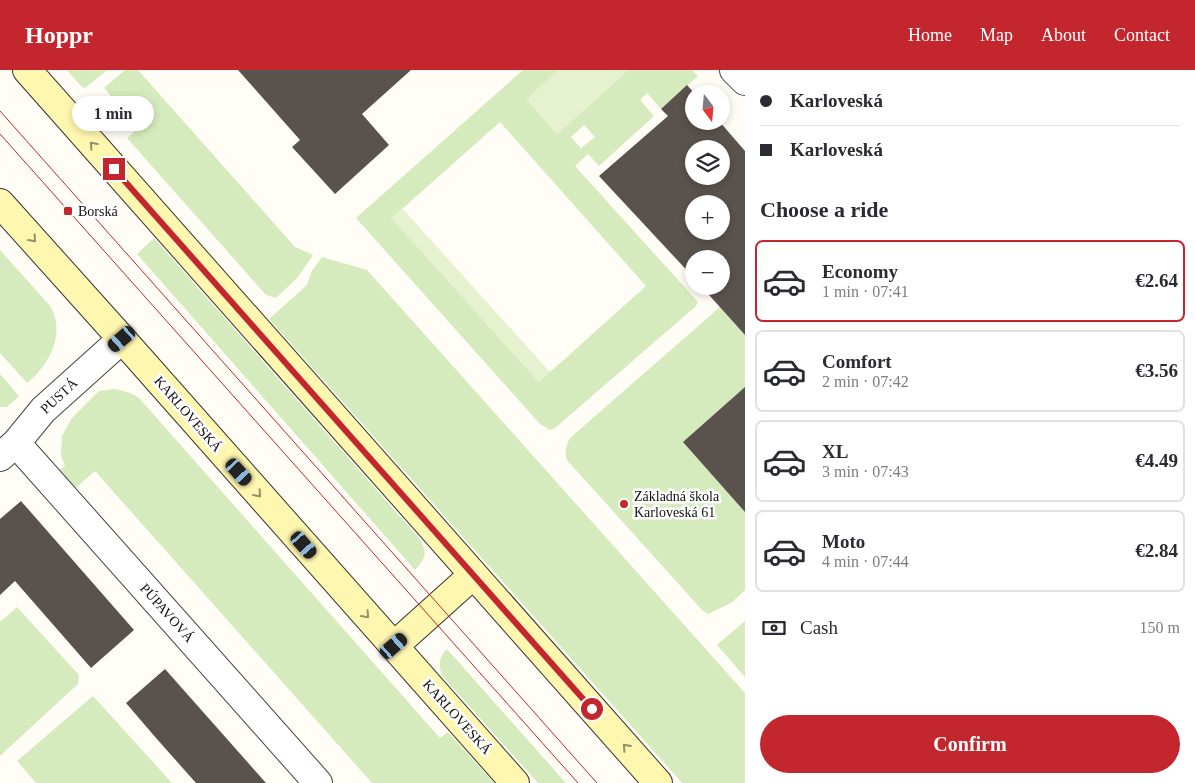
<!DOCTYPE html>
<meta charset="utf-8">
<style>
:root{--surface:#fff;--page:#f2f2f3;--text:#2b2b33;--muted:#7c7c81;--line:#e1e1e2;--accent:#c4262e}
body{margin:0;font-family:"Times New Roman",serif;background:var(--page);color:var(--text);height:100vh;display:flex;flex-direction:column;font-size:19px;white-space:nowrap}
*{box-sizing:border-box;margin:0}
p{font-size:16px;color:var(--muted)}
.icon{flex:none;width:28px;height:28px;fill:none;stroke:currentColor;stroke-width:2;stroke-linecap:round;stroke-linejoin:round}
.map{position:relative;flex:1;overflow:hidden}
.sheet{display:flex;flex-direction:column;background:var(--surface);width:450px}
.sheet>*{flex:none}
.hud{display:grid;align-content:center;height:110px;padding:0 15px;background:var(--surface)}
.needle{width:32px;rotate:164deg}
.fabs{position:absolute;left:685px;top:15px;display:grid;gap:10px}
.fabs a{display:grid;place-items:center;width:45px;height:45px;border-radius:50%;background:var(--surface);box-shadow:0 2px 8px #0003;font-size:25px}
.end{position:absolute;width:22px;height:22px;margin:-11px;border:6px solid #c4262e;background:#fff;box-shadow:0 0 0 2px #fff}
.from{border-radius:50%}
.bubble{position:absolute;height:35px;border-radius:18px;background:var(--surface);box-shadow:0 2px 8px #0003;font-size:16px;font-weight:600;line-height:35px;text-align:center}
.car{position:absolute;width:15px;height:30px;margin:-15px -8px;border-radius:6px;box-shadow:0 0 4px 1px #0007;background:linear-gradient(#222 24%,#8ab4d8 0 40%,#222 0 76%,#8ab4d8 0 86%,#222 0)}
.hud b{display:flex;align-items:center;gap:18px;height:48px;font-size:19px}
.hud b+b{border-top:1px solid var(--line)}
.hud i{width:12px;height:12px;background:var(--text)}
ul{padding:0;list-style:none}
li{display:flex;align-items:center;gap:15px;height:82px;margin:0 10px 8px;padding:0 5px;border:2px solid var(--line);border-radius:8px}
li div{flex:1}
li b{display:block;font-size:19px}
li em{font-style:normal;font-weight:600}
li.selected{border-color:var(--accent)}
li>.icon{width:45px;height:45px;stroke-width:1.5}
h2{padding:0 15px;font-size:22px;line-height:60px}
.pay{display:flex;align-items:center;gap:12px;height:55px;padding:0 15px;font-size:19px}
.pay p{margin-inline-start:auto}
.primary-button{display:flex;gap:10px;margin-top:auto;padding:10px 15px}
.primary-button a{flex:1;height:58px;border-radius:30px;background:var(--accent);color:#fff;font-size:20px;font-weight:600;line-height:58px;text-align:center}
header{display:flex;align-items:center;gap:30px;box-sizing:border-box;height:70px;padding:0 25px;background:var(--accent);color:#fff}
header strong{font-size:24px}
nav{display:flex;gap:28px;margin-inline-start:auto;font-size:18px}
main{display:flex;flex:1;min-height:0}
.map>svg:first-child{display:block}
</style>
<header>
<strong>Hoppr</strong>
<nav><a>Home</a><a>Map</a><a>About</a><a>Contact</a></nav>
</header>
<main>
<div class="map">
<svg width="745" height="713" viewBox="0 0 745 713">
<rect width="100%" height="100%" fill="#fffdf5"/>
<!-- green -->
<g fill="#d5ebbd" fill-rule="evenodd">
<polygon points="67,0 107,0 85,18 81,16"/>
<polygon points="125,0 138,0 295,177 313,185 298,207 276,228 266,225 127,68 138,58 104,18"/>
<path d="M523,0H559L527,29L557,64L626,2L625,0H692L698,6L661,39L647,23L640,30L654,46L599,96L588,84L575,96L698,232L695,237L555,358L550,360L540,354L356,148ZM500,52L646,216L539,312L392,148ZM584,55L595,67L581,78L571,67Z"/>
<path d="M154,168L419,468C428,482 426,488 415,500L137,184Z"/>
<path d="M0,180L51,237C66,265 48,296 27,313L0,283Z"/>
<polygon points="322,187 367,200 745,623 745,713 682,713 269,249 307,215 312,201"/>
<path d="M720,237L745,265V520L731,533L708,544L702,540L567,390C564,381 566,376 570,368Z"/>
<polygon points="0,304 19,326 7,337 0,337"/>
<polygon points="115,319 130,323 139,328 440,668 448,662 494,713 372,713 95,401 70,423 57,401 65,396 61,386 62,366 72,348 99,321"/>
<polygon points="17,537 79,605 78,614 0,686 0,552"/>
<polygon points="745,551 745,607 717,575"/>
<path d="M447,579L566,713H538L443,607C438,596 438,588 447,579Z"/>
<polygon points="93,626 172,713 36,713 17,691"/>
</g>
<!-- pitch -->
<g fill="#e6f2cf">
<polygon points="559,0 625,0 626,2 557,64 526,29"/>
<polygon points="402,138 550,302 539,312 391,148"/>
</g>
<!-- building -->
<g fill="#5a524d" fill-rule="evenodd">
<polygon points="238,0 411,0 362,44 389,75 335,124 292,77 300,70"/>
<path d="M687,15L695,24L694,51H719L745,81V265L701,216H721V189H694V208L599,106L668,46L661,39ZM694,79H721V106H694ZM694,134H721V161H694Z"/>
<polygon points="745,317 745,442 683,372"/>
<polygon points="21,431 134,560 91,598 15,511 0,525 0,449"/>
<polygon points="165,599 266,713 196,713 156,668 126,633"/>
</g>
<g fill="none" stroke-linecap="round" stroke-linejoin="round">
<defs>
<g id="street">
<polyline points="734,0 745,11"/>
<polyline points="16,373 318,713"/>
<polyline points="0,387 16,373 43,340 122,269"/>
</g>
<g id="secondary">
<polyline points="27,0 658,713"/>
<polyline points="0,133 122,269 515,713"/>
<polyline points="394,576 473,505"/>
</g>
</defs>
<!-- street casing -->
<use href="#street" stroke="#444" stroke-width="30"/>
<!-- secondary casing -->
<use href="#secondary" stroke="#333" stroke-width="30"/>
<!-- street -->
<use href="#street" stroke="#fff" stroke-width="28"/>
<!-- secondary -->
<use href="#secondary" stroke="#fff6b0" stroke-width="28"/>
<!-- tram -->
<g stroke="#c4262e" stroke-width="1">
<polyline points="0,41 597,713"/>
<polyline points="0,64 578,713"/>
</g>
</g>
<!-- one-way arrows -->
<defs><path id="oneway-chevron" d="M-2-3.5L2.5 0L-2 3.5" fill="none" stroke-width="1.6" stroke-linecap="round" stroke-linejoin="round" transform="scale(1.25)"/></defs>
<g stroke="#948f68">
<use href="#oneway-chevron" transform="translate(93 75) rotate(-132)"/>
<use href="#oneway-chevron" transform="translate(33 169) rotate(48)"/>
<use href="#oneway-chevron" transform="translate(258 424) rotate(48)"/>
<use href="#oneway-chevron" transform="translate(366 545) rotate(48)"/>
<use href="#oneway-chevron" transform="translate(626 677) rotate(-132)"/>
</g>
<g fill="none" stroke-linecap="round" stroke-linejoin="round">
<!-- route -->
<polyline stroke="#c4262e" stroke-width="6" points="114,99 592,639"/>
</g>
<!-- markers -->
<g fill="#c4262e" stroke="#fff" stroke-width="2">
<rect x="63" y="136" width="10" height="10" rx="2.5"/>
<circle cx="624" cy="434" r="5"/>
</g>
<g text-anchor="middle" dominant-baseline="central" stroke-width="5" stroke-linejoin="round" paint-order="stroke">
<!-- poi labels -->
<g font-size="14" fill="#111" stroke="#fff" text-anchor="start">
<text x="78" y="141">Borská</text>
<text x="634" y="426">Základná škola<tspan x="634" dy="16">Karloveská 61</tspan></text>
</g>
<!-- street labels -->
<g font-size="14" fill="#111" stroke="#fff">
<text transform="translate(59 326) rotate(-43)">PUSTÁ</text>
<text transform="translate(188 344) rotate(49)">KARLOVESKÁ</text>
<text transform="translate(167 543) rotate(48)">PÚPAVOVÁ</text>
<text transform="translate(457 647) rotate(48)">KARLOVESKÁ</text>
</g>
</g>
</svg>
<div class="fabs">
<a><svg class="needle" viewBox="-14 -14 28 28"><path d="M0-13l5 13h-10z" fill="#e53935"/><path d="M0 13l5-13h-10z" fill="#7c7c81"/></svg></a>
<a><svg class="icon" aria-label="layers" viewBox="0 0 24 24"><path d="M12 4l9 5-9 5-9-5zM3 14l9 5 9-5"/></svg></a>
<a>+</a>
<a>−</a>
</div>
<i class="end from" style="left:592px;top:639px"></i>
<i class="end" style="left:114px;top:99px"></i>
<div class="bubble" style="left:72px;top:26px;width:82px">1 min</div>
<i class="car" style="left:122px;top:269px;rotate:229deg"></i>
<i class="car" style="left:239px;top:402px;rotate:138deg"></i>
<i class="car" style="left:304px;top:475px;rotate:139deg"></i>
<i class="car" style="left:394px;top:576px;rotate:49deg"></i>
</div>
<section class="sheet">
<div class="hud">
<b><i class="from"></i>Karloveská</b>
<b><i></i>Karloveská</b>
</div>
<h2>Choose a ride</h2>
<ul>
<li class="selected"><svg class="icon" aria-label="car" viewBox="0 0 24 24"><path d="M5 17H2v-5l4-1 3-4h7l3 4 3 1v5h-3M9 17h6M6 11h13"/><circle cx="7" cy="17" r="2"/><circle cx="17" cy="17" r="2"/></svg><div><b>Economy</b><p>1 min · 07:41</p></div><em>€2.64</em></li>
<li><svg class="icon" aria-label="car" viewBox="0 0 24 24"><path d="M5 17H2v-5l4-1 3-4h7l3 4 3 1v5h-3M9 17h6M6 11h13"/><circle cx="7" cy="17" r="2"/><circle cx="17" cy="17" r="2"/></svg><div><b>Comfort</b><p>2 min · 07:42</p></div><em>€3.56</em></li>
<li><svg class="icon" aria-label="car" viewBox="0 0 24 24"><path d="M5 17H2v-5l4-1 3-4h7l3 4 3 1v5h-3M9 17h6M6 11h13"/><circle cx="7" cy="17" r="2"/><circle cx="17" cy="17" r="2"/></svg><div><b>XL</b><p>3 min · 07:43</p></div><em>€4.49</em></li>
<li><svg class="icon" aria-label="car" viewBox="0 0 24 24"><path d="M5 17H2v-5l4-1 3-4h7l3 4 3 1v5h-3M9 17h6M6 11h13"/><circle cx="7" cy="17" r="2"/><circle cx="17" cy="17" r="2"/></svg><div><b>Moto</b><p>4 min · 07:44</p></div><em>€2.84</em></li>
</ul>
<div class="pay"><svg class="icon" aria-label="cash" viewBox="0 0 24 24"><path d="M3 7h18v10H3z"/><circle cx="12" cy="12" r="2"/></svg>Cash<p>150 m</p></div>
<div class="primary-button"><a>Confirm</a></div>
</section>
</main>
